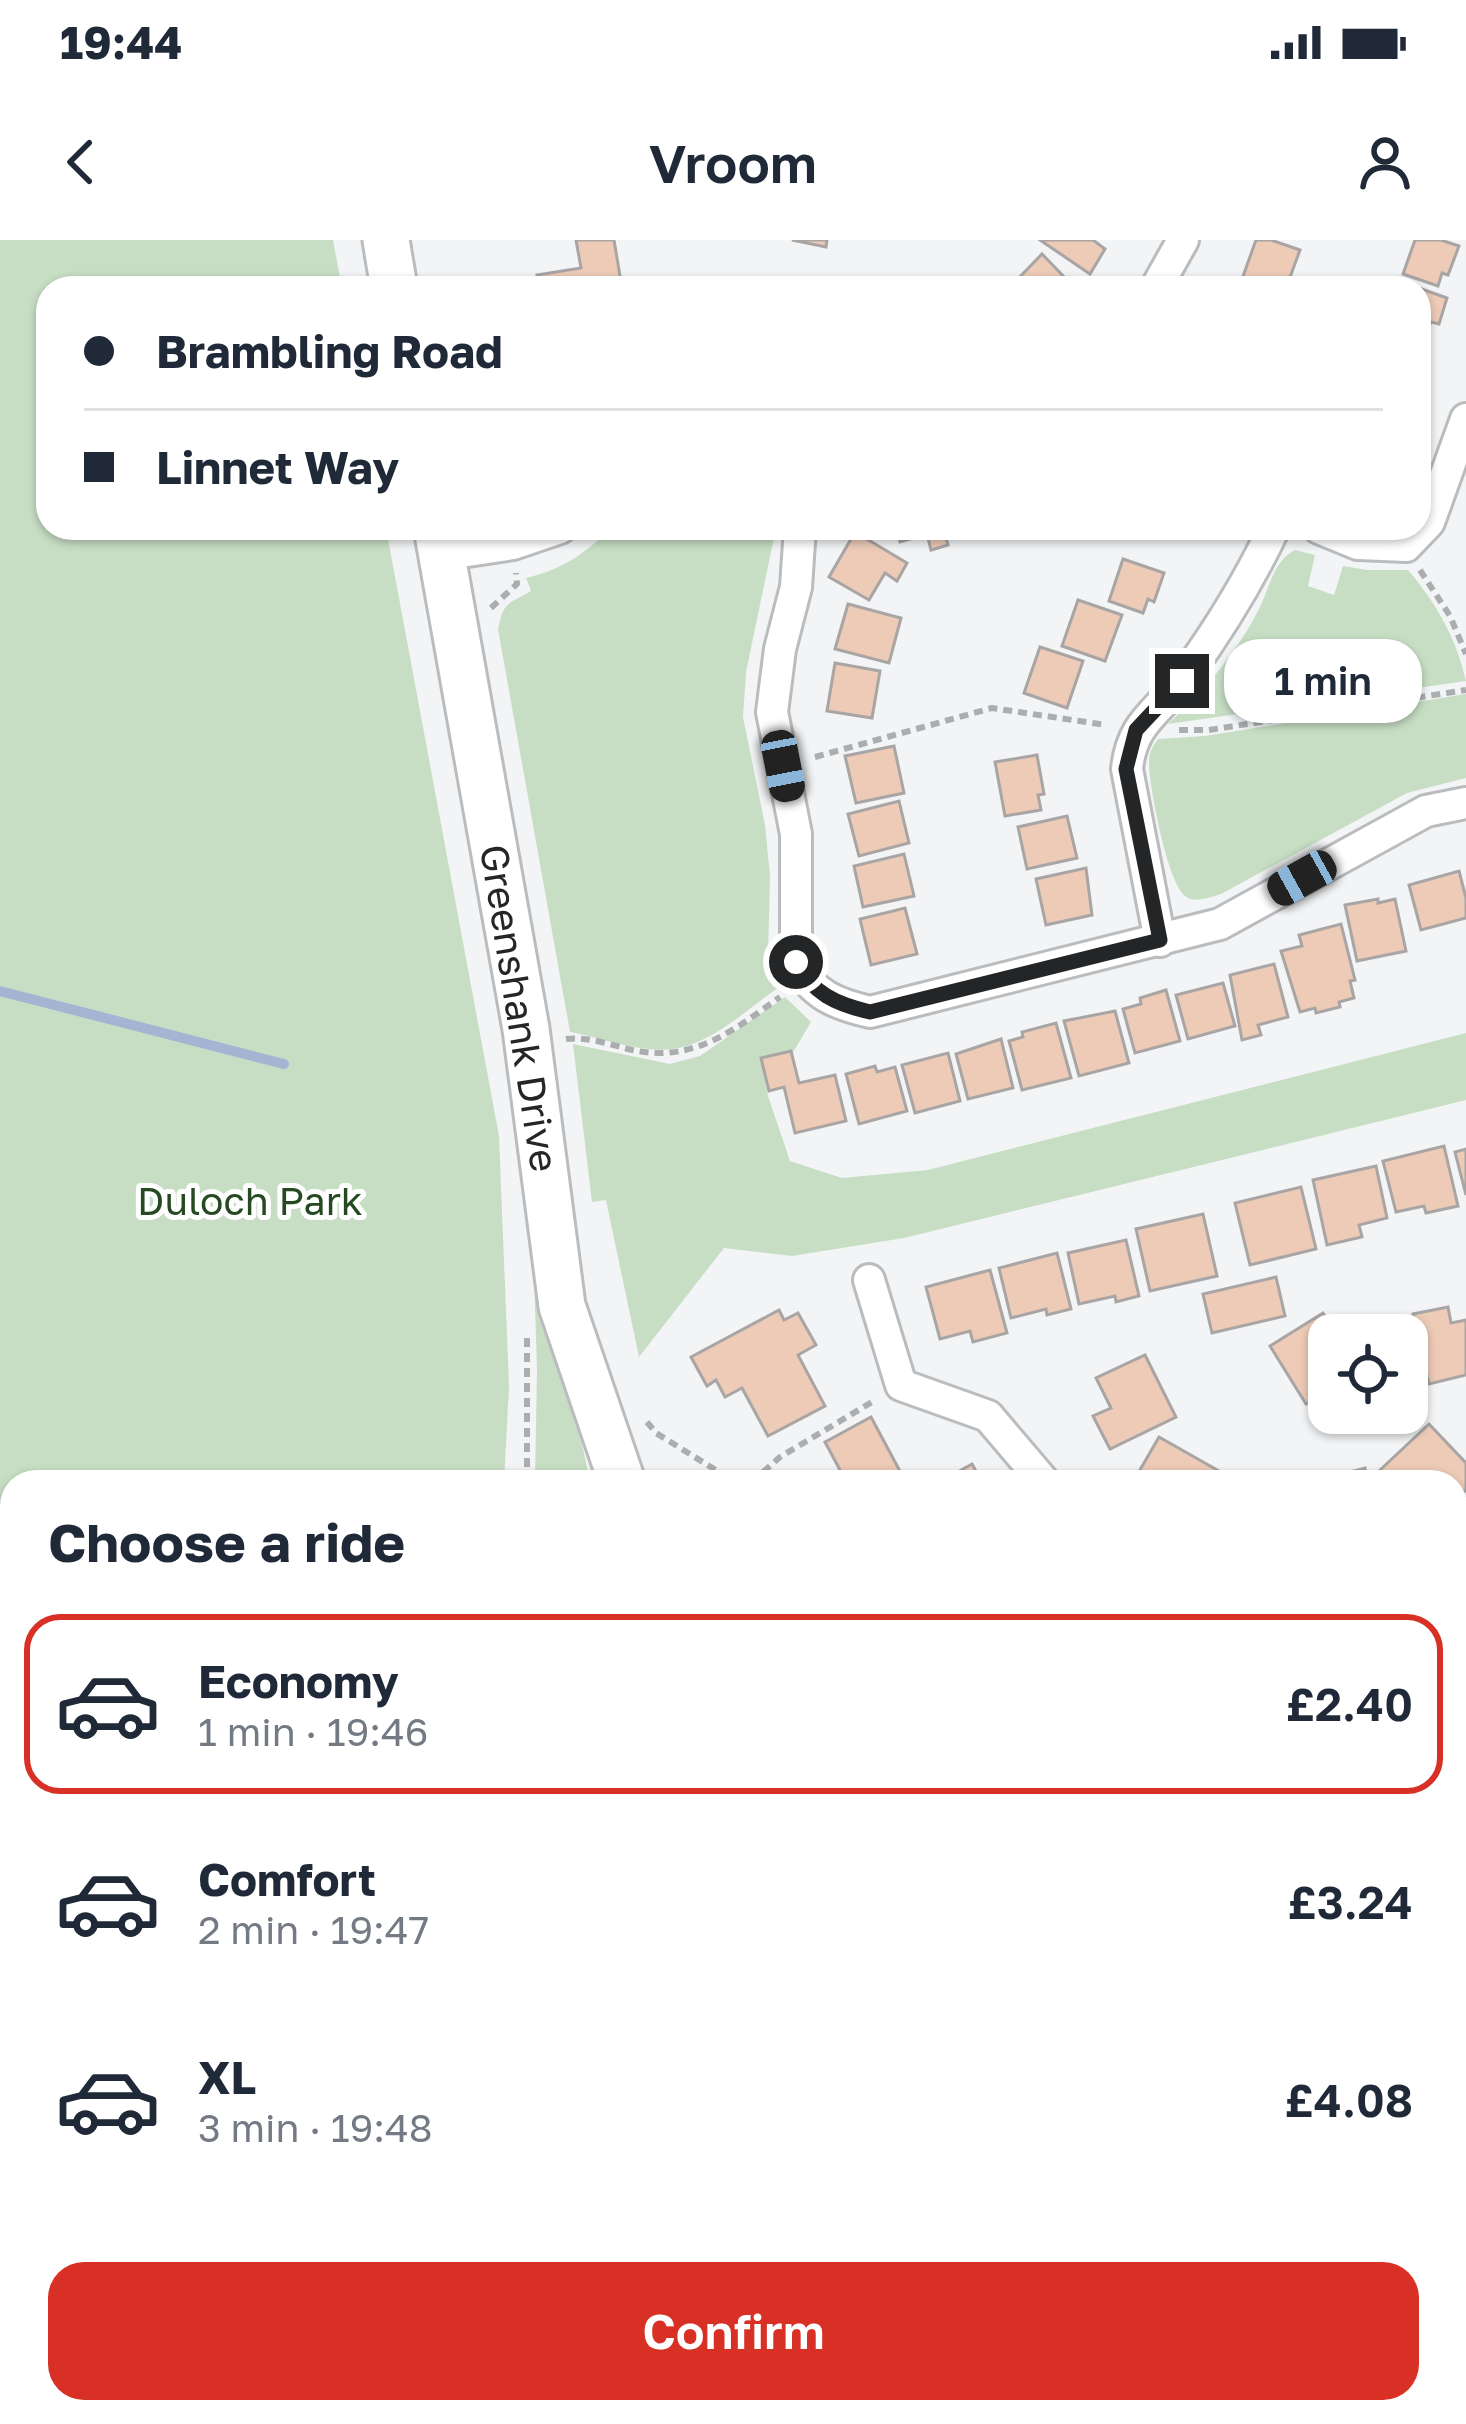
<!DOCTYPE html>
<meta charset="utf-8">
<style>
:root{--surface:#fff;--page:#f6f6f7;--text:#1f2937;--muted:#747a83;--line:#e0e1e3;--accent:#d93025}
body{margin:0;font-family:"Golos Text",sans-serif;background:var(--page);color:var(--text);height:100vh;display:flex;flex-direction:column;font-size:45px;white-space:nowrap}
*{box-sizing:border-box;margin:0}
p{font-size:39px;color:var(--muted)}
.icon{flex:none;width:66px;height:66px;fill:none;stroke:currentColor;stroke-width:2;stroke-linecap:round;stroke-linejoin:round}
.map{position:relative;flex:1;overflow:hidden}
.panel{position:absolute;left:0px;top:1230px;width:1467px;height:954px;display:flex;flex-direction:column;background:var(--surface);border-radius:36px 36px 0 0;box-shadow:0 3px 9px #0004}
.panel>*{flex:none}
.hud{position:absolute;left:36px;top:36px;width:1395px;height:264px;border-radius:36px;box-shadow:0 3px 9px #0004;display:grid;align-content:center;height:264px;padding:0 48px;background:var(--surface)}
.tools{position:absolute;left:1308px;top:1074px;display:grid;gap:24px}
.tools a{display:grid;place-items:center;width:120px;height:120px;border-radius:24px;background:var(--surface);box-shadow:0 3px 9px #0004;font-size:60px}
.end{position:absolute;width:54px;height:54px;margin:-27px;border:15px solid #242526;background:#fff;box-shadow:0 0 0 6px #fff}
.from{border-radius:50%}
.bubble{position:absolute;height:84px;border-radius:36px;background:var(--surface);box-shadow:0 3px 9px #0004;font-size:39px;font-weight:600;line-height:84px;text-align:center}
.car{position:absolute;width:36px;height:72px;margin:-36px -18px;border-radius:15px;box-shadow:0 0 9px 3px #0007;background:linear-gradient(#222 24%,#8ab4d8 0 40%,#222 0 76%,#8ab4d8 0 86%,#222 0)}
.hud b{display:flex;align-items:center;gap:42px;height:114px;font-size:45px}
.hud b+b{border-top:3px solid var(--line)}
.hud i{width:30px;height:30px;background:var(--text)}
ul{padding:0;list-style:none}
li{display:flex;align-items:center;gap:36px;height:180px;margin:0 24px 18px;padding:0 24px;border:6px solid transparent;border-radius:36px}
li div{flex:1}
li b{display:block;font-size:45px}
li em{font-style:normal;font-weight:600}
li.active{border-color:var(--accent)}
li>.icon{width:108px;height:108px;stroke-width:1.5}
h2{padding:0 48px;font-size:54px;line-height:144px}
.action{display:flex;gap:24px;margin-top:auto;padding:24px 48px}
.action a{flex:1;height:138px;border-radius:36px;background:var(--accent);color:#fff;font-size:48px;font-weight:600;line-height:138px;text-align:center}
.status{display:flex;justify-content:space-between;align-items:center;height:84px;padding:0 60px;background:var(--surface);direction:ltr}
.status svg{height:33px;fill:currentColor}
header{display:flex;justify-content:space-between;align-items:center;height:156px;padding:0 48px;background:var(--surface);font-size:54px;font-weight:600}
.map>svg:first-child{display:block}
</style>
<div class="status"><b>19:44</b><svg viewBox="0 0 49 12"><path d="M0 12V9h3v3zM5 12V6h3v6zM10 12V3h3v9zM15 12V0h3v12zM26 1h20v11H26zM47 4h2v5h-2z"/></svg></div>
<header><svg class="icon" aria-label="back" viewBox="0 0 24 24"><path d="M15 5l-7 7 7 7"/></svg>Vroom<svg class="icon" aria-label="person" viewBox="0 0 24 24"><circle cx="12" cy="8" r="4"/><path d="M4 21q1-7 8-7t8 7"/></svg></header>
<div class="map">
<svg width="1466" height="2184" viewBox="0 0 1466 2184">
<rect width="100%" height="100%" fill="#f2f4f6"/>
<!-- green -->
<g fill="#c7dec4">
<polygon points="0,0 333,0 342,48 48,48 48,288 386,288 499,896 509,1146 504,1242 12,1242 12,2172 427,2172 426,2184 0,2184"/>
<path d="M611,288H776L746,432L743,477L765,585L770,636L768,716L778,748C747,769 712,804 673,809C640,813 602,798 570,792L498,389C504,360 508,365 531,351L526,338C564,329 584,314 611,288Z"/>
<path d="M1295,310L1315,315L1308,346L1334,355L1343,326L1367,330H1408C1436,363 1456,397 1466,441L1168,484C1206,448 1238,412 1261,365C1270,345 1274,321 1295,310Z"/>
<path d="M1466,454V538L1407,553L1221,654C1210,657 1195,664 1185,656C1167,641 1150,549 1149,525C1149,514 1151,508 1158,499L1205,496Z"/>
<polygon points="785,757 811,782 792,814 762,822 768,856 790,921 842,938 928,930 1466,793 1466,860 904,998 792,1016 724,1008 639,1117 606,960 592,962 573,804 670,824 700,816"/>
<polygon points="533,1002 540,1003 590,1242 535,1242 537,1129"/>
<polygon points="1134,2172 1247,2172 1246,2184 1131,2184"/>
</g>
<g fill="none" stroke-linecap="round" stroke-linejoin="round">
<!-- stream -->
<polyline stroke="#a4b5d4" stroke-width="10" points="0,751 284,824"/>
</g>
<!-- building -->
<g fill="#edcbb7" stroke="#a8a5a4" stroke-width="3">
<polygon points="576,0 614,0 622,48 539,48 537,35 581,28"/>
<polygon points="792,0 827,0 826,7"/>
<polygon points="1040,0 1093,0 1105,9 1090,34"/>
<polygon points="1256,0 1271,0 1300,10 1286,48 1268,48 1242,39"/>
<polygon points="1415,0 1441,0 1459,6 1448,35 1442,33 1438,46 1403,34"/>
<polygon points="1042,14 1070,43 1065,48 1009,48"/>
<polygon points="1419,48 1447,58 1439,84 1431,82 1425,96 1419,94"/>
<polygon points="896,288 943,288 948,305 931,310 927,294 900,302"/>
<polygon points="855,292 907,323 897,341 885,333 869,360 829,337"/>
<polygon points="1123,319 1164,333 1154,362 1148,359 1143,373 1109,361"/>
<polygon points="1078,360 1122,375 1105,421 1062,406"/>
<polygon points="848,364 901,378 889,423 835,409"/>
<polygon points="1040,407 1083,421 1067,468 1024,453"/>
<polygon points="835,423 880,431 872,478 827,471"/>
<polygon points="894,506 904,553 856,563 845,516"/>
<polygon points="1037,515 1044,554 1038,555 1041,570 1005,576 995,522"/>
<polygon points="899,561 909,603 859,616 848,574"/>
<polygon points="1067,576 1077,618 1027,629 1018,587"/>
<polygon points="904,614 914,656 863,667 854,626"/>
<polygon points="1086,628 1092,675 1046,685 1036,639"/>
<polygon points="1459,631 1466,658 1466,678 1421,690 1409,645"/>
<polygon points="1378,659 1378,663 1395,659 1406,711 1357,721 1345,665"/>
<polygon points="905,668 917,714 871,725 860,679"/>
<polygon points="1341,684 1355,740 1350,741 1354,758 1339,762 1340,767 1316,773 1315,768 1300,772 1281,711 1302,706 1299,695"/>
<polygon points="1274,724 1288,777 1258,785 1261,795 1242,800 1230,735"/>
<polygon points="1223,743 1235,786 1188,799 1176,755"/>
<polygon points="1166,750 1180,801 1135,813 1123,769 1141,764 1140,758"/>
<polygon points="1115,771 1129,823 1079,836 1064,781"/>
<polygon points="1056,783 1071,838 1022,850 1009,801 1023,797 1022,792"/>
<polygon points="1001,799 1013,848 968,859 956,814"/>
<polygon points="791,811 799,843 835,835 846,881 795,893 784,847 769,851 761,818"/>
<polygon points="948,813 960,861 915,873 902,825"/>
<polygon points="875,826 877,832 895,827 907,871 859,884 846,834"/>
<polygon points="1444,906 1458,966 1426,973 1424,966 1396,972 1383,921"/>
<polygon points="1466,909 1466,955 1455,912"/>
<polygon points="1376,926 1387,978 1359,985 1362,997 1327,1005 1313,940"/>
<polygon points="1301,947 1316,1009 1250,1025 1235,963"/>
<polygon points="1203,974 1217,1036 1150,1051 1136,989"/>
<polygon points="1126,1000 1139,1056 1116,1062 1115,1056 1079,1064 1068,1013"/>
<polygon points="1057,1013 1071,1069 1047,1075 1046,1069 1011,1078 999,1028"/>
<polygon points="990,1030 1007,1093 973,1102 970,1091 940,1099 926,1047"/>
<polygon points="1276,1037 1285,1076 1212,1093 1203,1054"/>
<polygon points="1448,1067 1451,1083 1466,1080 1466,1135 1429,1144 1413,1074"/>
<polygon points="779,1070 784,1080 798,1073 816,1105 798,1115 825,1166 768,1196 742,1148 725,1157 716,1140 707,1146 691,1117"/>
<polygon points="1323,1073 1337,1095 1329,1095 1329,1150 1306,1164 1270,1106"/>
<polygon points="1411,1102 1421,1140 1407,1143 1407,1103"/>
<polygon points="1145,1115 1176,1177 1110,1209 1093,1176 1111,1168 1096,1138"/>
<polygon points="871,1177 902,1235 889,1242 832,1242 829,1236 840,1230 825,1202"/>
<polygon points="1429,1184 1466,1223 1466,1250 1455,1260 1455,1242 1389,1242 1379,1231"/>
<polygon points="1159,1197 1219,1231 1212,1242 1133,1242"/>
<polygon points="972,1224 982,1242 940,1242"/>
<polygon points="1365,1228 1368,1242 1311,1242"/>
<polygon points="1462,1542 1466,1545 1466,1627 1455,1617 1455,1550"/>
<polygon points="1457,2009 1466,2011 1466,2056 1455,2054"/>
<polygon points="583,2172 648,2172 647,2184 582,2184"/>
<polygon points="723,2172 764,2172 763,2179 785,2181 785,2184 719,2184 722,2183"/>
<polygon points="983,2172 1054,2172 1048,2184 982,2184"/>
<polygon points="1328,2172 1377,2172 1376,2184 1327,2184"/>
</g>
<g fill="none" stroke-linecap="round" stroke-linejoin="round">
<defs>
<g id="lane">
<polyline points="1455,1730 1466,1715"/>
<polyline points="1260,2184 1262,2172"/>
</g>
<g id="street">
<polyline points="1156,48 1183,0"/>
<path d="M800,288L796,347L780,409L772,472L796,594V722C812,755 836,764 870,772L1220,684L1426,571L1466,563"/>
<polyline points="1319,288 1358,304 1406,306 1429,282 1466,179"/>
<polyline points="441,315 513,304 560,288"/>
<path d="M1160,701L1127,529C1132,480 1160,472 1186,435C1220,388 1249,341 1274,288"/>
<polyline points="869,1040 901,1145 988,1176 1044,1242"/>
<polyline points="1455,1337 1466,1331"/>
<polyline points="1455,1477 1466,1487"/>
<polyline points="1455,1954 1466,1957"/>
<polyline points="1107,2184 1109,2172"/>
</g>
<g id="secondary">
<polyline points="386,0 394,48"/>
<polyline points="437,288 526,789 562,1066 622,1242"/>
<polyline points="471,2184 472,2172"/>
</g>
</defs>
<!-- lane casing -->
<use href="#lane" stroke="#babcbe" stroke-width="21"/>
<!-- street casing -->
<use href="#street" stroke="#babcbe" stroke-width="36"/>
<!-- secondary casing -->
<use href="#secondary" stroke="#babcbe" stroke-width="51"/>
<!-- path -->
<g stroke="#abadae" stroke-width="6" stroke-dasharray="9 6" stroke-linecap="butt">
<polyline points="1420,330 1450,376 1466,414"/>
<polyline points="491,368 517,344 516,333"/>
<polyline points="1179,490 1209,490 1466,450"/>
<polyline points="815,517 992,468 1106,485"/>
<path d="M566,799C587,796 611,805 632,810C693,823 733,791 780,757"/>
<polyline points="647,1182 656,1193 735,1242"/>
<polyline points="527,1242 527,1098"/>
<polyline points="752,1242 780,1217 872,1162"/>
<polyline points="0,1731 12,1761"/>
<polyline points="1455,1839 1466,1813"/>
<polyline points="1455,1912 1466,1917"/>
<polyline points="0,2081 12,2063"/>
<polyline points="281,2172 292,2184"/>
<polyline points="1211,2184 1214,2172"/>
</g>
<!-- lane -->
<use href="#lane" stroke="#fff" stroke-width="15"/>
<!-- street -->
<use href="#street" stroke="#fff" stroke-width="30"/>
<!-- secondary -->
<use href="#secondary" stroke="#fff" stroke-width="45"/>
</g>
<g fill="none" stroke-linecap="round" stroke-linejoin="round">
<!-- route -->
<path stroke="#242526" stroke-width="15" d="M796,722C813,754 836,764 870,772L1160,700L1126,529L1136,490L1182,441"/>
</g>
<g text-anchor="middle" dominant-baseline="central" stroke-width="10" stroke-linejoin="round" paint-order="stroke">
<!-- street labels -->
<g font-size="39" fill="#242526" stroke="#fff">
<text transform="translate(520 768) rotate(81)">Greenshank Drive</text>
</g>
<!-- park labels -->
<g font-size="39" fill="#254a22" stroke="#fff">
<text x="250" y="960">Duloch Park</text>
</g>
</g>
</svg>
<div class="tools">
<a><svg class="icon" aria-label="locate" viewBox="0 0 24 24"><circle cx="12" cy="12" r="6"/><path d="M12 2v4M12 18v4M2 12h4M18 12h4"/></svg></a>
</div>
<i class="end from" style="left:796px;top:722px"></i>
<i class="end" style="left:1182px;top:441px"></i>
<div class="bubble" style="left:1224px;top:399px;width:198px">1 min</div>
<i class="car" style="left:783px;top:526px;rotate:169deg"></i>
<i class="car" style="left:1302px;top:638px;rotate:241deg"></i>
<div class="hud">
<b><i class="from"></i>Brambling Road</b>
<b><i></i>Linnet Way</b>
</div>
<section class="panel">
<h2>Choose a ride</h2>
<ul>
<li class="active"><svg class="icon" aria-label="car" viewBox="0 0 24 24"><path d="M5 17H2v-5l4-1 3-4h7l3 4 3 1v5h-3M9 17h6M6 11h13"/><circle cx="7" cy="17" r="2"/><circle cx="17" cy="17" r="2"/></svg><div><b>Economy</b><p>1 min · 19:46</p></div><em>£2.40</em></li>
<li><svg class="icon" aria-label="car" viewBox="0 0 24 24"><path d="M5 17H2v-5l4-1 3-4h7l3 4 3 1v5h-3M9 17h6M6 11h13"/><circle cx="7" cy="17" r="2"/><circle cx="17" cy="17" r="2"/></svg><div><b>Comfort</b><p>2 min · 19:47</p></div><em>£3.24</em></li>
<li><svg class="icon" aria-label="car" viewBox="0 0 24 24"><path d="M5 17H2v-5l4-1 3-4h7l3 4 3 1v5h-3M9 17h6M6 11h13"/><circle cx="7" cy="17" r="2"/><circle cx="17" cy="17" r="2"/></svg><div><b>XL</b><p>3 min · 19:48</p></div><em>£4.08</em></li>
</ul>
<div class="action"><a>Confirm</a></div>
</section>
</div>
